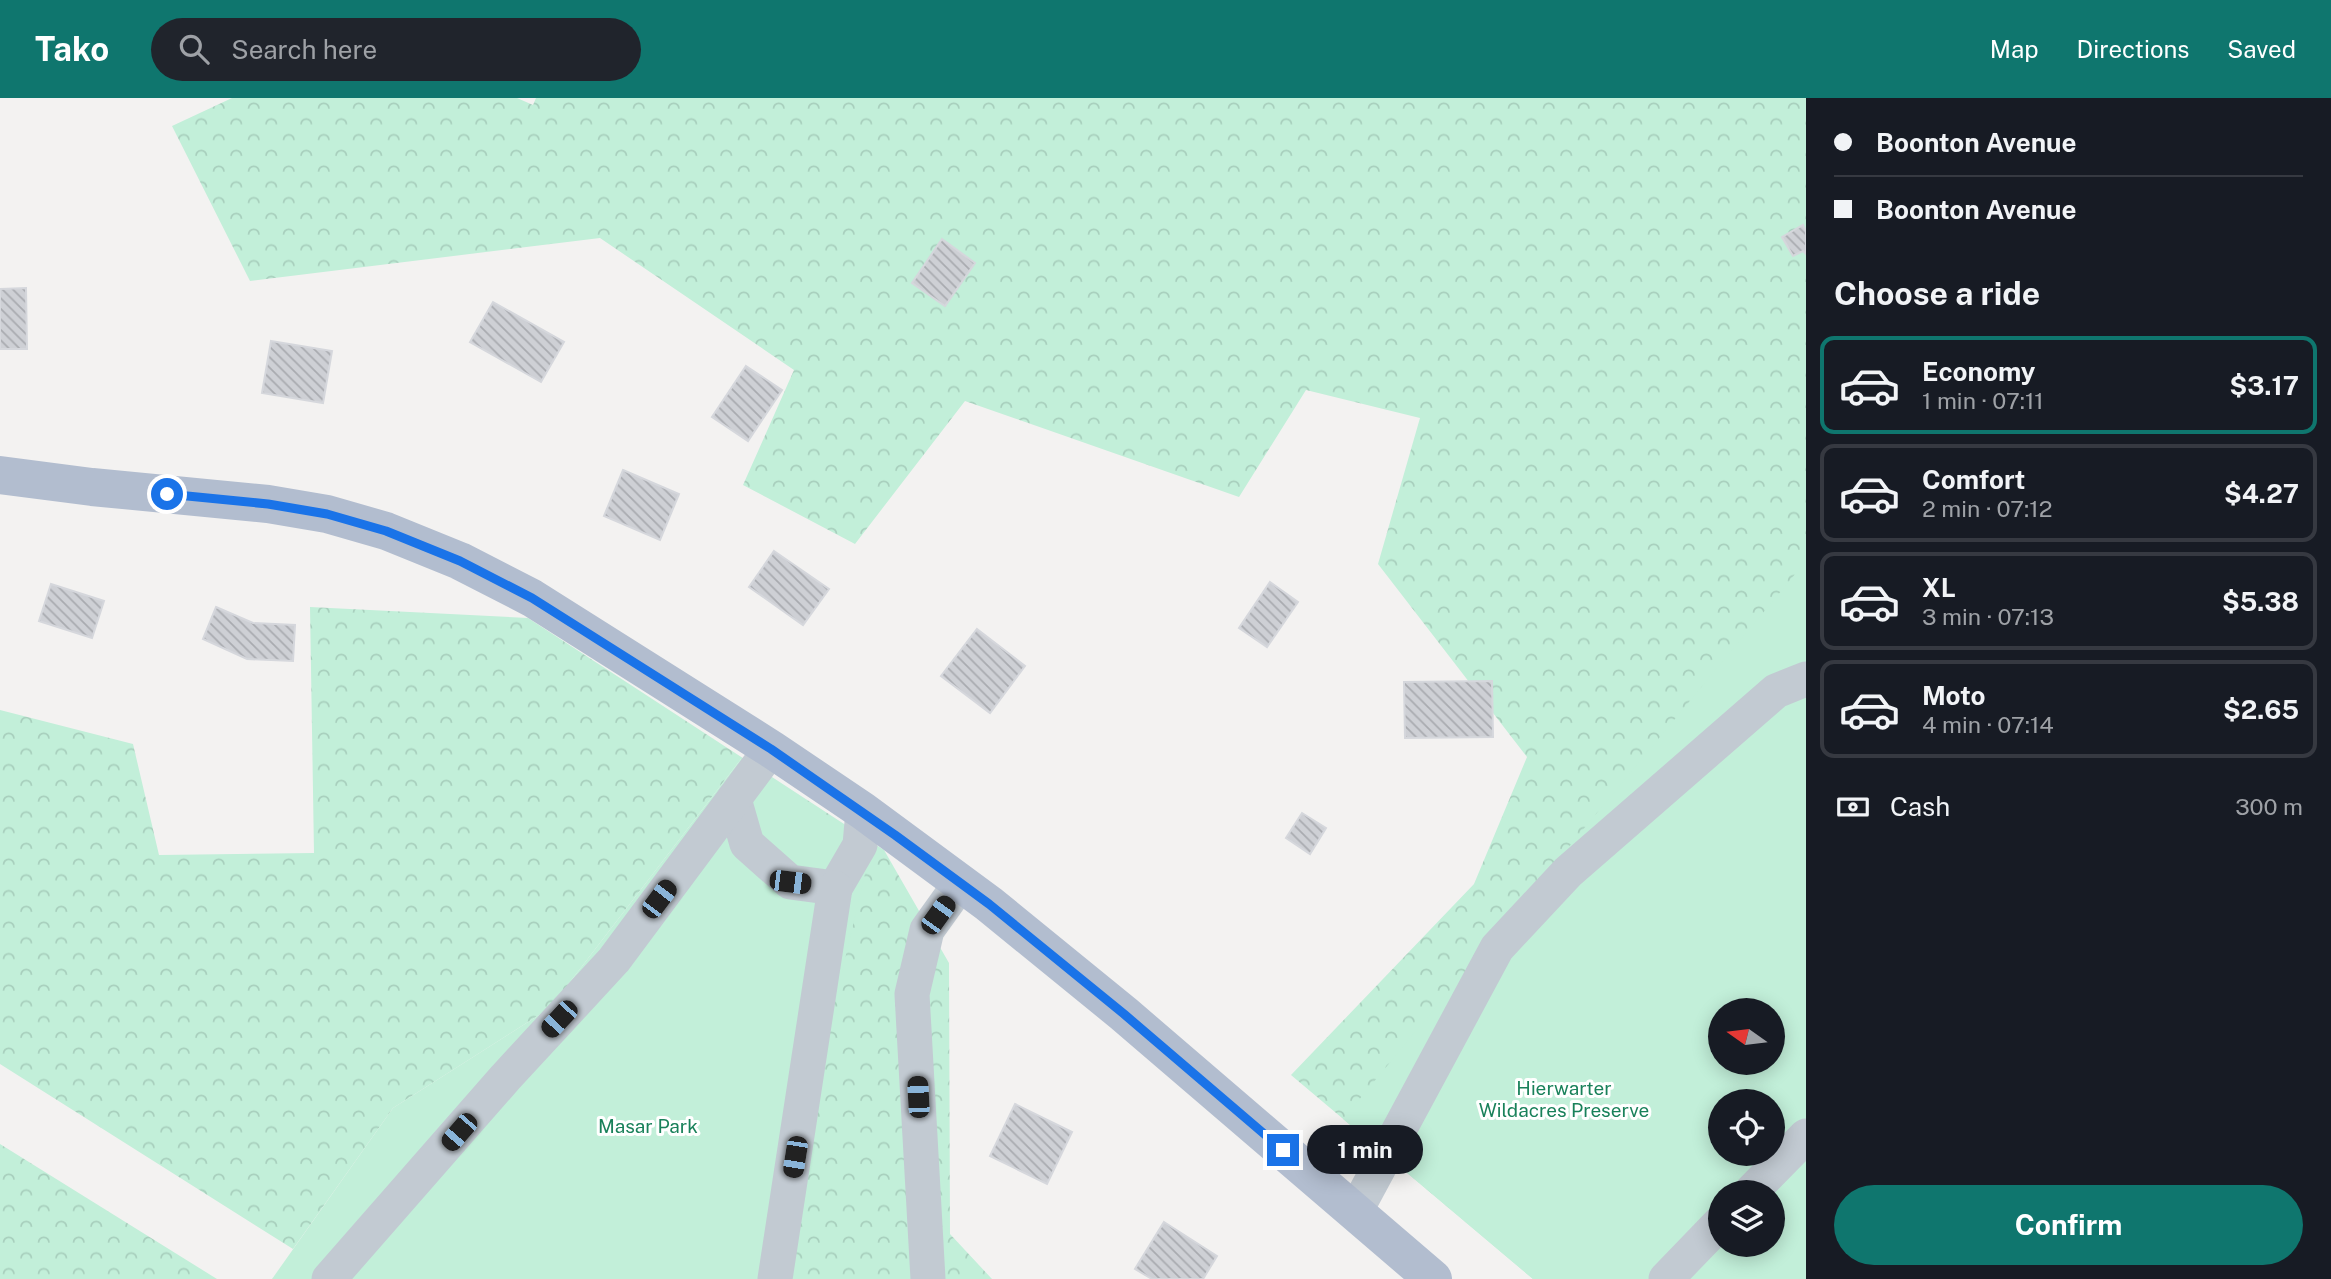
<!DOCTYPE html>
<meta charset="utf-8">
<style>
:root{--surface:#171b24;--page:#20242c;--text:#f1f3f6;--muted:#9ea1a6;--line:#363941;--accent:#0f766e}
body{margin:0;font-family:"Public Sans",sans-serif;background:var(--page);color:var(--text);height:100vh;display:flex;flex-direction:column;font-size:26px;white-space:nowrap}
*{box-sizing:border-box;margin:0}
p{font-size:23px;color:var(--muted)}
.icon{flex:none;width:38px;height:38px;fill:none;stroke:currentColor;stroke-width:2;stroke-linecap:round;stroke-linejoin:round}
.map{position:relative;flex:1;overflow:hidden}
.drawer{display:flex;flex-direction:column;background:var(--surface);width:525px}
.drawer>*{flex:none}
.hud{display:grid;align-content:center;height:154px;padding:0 28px;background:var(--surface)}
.needle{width:46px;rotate:284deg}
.controls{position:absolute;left:1708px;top:900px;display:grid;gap:14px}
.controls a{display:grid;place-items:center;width:77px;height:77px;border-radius:50%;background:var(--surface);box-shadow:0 4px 18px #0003;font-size:35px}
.end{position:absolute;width:32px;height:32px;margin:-16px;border:9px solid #1a73e8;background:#fff;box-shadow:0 0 0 4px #fff}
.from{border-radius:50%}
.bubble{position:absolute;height:49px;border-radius:24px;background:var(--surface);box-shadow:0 4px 18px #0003;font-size:23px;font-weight:700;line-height:49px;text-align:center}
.car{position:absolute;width:21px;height:42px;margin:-21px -10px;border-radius:9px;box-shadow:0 0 5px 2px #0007;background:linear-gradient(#222 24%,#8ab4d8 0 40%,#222 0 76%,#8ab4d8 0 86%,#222 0)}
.hud b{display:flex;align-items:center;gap:24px;height:66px;font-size:26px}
.hud b+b{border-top:2px solid var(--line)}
.hud i{width:18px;height:18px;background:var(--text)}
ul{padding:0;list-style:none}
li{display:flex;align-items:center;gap:21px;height:98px;margin:0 14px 10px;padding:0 14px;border:4px solid var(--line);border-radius:14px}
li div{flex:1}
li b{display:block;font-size:26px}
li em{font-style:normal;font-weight:700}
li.selected{border-color:var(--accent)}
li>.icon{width:63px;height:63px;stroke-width:1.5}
h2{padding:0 28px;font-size:32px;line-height:84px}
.pay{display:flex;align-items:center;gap:18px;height:77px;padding:0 28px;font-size:26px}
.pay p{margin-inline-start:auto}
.button{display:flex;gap:14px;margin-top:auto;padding:14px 28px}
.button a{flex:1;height:80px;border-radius:42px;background:var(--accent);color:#fff;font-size:28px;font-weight:700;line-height:80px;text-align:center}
header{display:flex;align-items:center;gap:42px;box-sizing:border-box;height:98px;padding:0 35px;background:var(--accent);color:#fff}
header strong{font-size:33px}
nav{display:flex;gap:38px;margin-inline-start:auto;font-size:24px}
.search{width:490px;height:63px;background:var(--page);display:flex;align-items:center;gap:18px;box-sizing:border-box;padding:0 24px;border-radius:38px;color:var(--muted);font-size:26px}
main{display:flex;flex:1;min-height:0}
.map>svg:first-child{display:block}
</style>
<header>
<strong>Tako</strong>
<div class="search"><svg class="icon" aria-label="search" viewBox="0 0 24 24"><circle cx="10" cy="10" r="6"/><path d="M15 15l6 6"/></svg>Search here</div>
<nav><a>Map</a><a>Directions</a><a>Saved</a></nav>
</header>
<main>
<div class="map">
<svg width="1806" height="1181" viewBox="0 0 1806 1181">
<defs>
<pattern id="forest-crowns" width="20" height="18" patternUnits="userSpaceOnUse" patternTransform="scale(1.75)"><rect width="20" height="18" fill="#c2efd9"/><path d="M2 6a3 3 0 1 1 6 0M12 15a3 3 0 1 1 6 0" fill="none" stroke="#a8cfbd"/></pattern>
<pattern id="building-back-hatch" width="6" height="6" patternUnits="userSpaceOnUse" patternTransform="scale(1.75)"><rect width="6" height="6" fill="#ced0d5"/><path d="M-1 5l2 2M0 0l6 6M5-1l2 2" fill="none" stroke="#a9abb0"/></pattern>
</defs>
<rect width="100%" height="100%" fill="#f3f2f1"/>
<!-- forest -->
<g fill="url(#forest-crowns)" fill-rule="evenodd">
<path d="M232,0H517L533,7L536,0H1806V1181H1533L1291,977L1474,786L1527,659L1378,466L1420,320L1306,292L1239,399L965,303L855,446L743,387L794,272L600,140L250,183L172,28ZM1720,912H1773V964H1720ZM1720,1003H1773V1055H1720ZM1720,1094H1773V1146H1720Z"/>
<polygon points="310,509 528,520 884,752 949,865 950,1136 992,1181 770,1181 741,661 550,910 393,1010 293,1151 0,966 0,612 133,646 159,757 314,755"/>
<polygon points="0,1046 217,1181 0,1181"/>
</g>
<!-- park -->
<g fill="#c2efd9" fill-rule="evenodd">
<path d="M1806,463V1181H1533L1343,1021ZM1720,912H1773V964H1720ZM1720,1003H1773V1055H1720ZM1720,1094H1773V1146H1720Z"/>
<polygon points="741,661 872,746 770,1181 272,1181 393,1010 550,910"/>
</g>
<!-- building -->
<g fill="url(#building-back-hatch)" stroke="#d5d7dc" stroke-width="2">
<polygon points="1803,127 1806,133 1806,156 1803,153 1793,158 1782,139"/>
<polygon points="942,141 975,165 945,208 912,185"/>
<polygon points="26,190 27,251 0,251 0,191"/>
<polygon points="493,204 564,244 541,284 470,244"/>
<polygon points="271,243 332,253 323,305 262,295"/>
<polygon points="746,268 782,292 748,343 712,319"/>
<polygon points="623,372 679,396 660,442 604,418"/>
<polygon points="774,453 829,491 803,527 749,489"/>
<polygon points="1270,484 1298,504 1267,549 1239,530"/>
<polygon points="51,486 104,503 92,540 39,523"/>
<polygon points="216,509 253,525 295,527 293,563 247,561 203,541"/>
<polygon points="977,531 1025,568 990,615 941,578"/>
<polygon points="1492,583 1493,639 1405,640 1404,584"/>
<polygon points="1302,715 1326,730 1310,756 1286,740"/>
<polygon points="1015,1006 1072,1034 1047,1086 990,1058"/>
<polygon points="1164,1124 1217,1158 1203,1181 1152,1181 1135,1171"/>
</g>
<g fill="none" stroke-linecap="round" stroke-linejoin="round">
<!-- minor -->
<g stroke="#c2cad2" stroke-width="35">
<polyline points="734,701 747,746 790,784 835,790 860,747 863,713"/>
<polyline points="1751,1094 1806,1038"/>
<polyline points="1355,1114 1497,850 1568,774 1776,593 1806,581"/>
<polyline points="329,1181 505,980 614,862 771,651"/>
<polyline points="775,1181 835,790"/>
<polyline points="928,1181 912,896 927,832 960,786"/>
<polyline points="1666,1181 1720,1125"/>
</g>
<!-- major -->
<polyline stroke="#b2bdcf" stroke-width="38" points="0,377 92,389 268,406 327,416 386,433 460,463 532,500 771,651 863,713 989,806 1124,916 1433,1181"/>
</g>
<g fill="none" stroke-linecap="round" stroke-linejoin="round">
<!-- route -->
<polyline stroke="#1a73e8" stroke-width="9" points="167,396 268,406 327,416 386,433 460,463 532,500 771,651 895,737 989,806 1124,916 1283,1052"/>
</g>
<g text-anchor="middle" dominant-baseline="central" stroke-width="6" stroke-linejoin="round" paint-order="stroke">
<!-- park labels -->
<g font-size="19" fill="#19815a" stroke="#fff">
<text x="1564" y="990">Hierwarter<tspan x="1564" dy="22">Wildacres Preserve</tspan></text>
<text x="648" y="1028">Masar Park</text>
</g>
</g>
</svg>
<div class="controls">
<a><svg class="needle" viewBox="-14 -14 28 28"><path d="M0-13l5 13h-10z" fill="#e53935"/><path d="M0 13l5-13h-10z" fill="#9ea1a6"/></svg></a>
<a><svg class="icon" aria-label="locate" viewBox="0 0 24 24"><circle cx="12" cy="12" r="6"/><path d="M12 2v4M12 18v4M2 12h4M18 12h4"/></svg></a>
<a><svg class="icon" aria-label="layers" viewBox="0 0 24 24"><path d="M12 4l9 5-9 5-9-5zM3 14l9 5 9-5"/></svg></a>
</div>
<i class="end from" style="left:167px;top:396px"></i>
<i class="end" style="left:1283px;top:1052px"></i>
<div class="bubble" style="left:1307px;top:1027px;width:116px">1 min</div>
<i class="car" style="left:790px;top:784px;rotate:97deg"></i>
<i class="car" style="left:659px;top:801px;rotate:37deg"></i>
<i class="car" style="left:938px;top:817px;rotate:36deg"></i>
<i class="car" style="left:559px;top:921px;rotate:223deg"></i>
<i class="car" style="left:918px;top:999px;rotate:357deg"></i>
<i class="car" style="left:459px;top:1034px;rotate:221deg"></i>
<i class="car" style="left:795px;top:1059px;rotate:189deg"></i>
</div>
<section class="drawer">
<div class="hud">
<b><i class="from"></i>Boonton Avenue</b>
<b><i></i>Boonton Avenue</b>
</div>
<h2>Choose a ride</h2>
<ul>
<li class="selected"><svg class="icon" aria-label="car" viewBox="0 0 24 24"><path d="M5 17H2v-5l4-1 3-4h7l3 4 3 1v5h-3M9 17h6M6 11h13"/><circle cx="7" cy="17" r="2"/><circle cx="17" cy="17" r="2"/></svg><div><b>Economy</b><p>1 min · 07:11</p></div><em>$3.17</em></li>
<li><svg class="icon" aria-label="car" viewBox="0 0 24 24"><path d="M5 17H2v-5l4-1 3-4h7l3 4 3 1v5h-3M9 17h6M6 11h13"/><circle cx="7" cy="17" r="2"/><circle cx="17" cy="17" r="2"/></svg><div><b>Comfort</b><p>2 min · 07:12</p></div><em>$4.27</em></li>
<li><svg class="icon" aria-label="car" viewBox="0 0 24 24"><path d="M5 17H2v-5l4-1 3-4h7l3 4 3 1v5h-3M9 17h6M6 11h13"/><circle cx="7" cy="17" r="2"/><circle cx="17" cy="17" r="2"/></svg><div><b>XL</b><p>3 min · 07:13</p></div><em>$5.38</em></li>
<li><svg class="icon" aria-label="car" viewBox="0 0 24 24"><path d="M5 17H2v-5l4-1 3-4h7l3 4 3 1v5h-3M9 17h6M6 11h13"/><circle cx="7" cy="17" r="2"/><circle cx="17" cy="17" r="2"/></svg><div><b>Moto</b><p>4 min · 07:14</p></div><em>$2.65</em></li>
</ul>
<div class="pay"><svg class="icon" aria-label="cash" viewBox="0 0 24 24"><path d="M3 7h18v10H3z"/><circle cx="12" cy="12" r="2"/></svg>Cash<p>300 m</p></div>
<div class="button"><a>Confirm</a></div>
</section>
</main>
